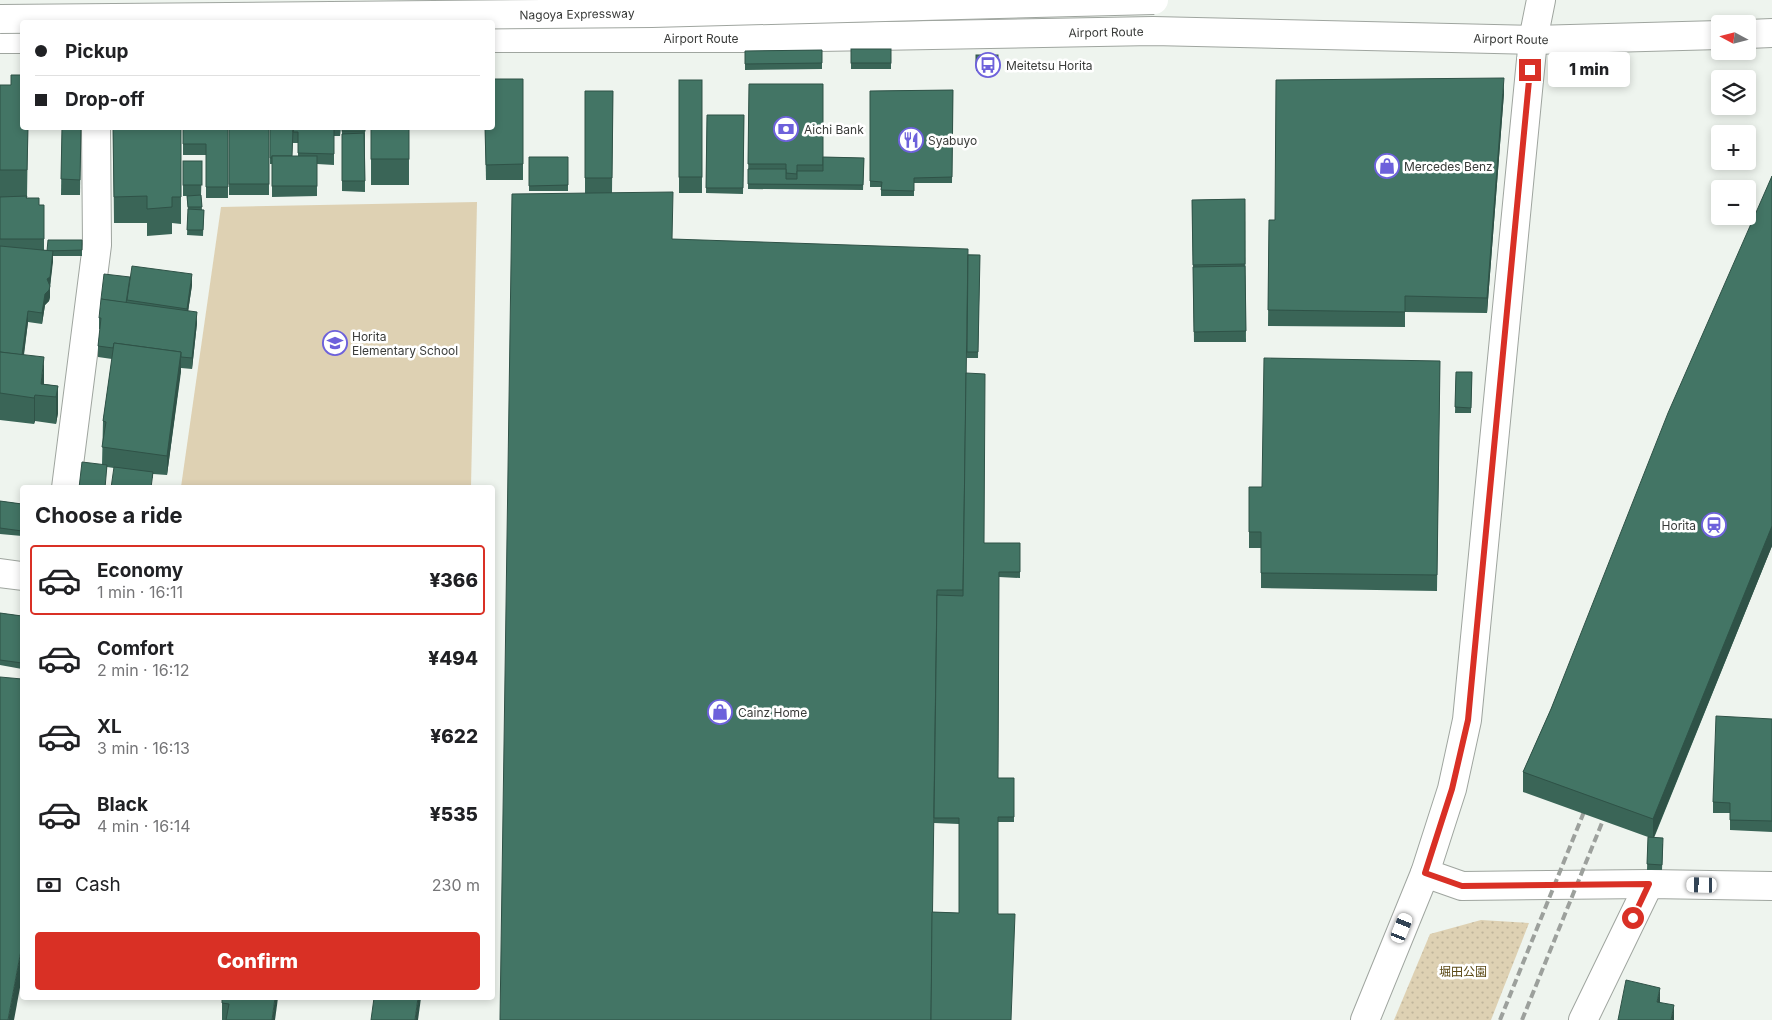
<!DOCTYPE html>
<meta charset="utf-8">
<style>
:root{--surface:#fff;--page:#f2f2f2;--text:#202124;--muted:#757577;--line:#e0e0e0;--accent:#d93025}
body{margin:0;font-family:Inter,"Noto Sans JP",sans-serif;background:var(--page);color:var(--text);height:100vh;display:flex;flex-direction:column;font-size:19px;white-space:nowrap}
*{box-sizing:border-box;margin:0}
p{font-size:16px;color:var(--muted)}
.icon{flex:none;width:28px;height:28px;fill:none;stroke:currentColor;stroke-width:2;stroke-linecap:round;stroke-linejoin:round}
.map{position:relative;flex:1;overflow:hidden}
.sheet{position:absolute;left:20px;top:485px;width:475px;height:515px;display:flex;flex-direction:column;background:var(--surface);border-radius:5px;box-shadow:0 2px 8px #0003}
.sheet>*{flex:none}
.guide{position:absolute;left:20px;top:20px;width:475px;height:110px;border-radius:5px;box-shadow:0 2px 8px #0003;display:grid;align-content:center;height:110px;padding:0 15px;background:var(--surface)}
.needle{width:32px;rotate:277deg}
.buttons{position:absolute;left:1711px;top:15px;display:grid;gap:10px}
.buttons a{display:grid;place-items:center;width:45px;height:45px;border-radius:5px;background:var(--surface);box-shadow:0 2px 8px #0003;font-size:25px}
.end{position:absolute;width:22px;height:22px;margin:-11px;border:6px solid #d93025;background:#fff;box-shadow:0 0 0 2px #fff}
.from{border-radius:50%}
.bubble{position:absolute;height:35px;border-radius:5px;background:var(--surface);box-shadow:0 2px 8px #0003;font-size:16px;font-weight:800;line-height:35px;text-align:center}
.car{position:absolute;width:15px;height:30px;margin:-15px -8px;border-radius:6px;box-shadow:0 0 4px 1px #0007;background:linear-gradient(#fff 24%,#345 0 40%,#fff 0 76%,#345 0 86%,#fff 0)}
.guide b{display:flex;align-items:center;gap:18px;height:48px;font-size:19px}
.guide b+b{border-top:1px solid var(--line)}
.guide i{width:12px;height:12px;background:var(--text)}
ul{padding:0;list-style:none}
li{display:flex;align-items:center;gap:15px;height:70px;margin:0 10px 8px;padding:0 5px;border:2px solid transparent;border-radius:5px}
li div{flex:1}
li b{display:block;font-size:19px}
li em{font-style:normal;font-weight:800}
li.current{border-color:var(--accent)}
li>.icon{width:45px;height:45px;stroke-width:1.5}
h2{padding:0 15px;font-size:22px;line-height:60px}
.pay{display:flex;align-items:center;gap:12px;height:55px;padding:0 15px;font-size:19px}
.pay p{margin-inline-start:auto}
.primary-button{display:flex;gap:10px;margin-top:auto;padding:10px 15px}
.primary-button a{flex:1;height:58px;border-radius:5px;background:var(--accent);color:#fff;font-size:20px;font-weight:800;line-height:58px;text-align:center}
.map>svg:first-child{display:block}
</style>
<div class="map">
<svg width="1772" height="1020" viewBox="0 0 1772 1020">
<defs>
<pattern id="park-dots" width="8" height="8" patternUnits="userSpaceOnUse" patternTransform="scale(1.25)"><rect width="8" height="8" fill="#ded1b3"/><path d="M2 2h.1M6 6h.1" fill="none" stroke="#bfb49b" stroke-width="1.8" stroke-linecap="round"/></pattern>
</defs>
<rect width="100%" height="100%" fill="#eef4ee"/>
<!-- grass -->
<polygon fill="#ded1b3" points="477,202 471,487 181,487 221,207"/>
<!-- park -->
<polygon fill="url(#park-dots)" points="1481,920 1529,923 1491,1020 1394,1020 1430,934"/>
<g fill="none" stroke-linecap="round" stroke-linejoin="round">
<defs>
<g id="minor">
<polyline points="66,488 97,245 96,128"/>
<polyline points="0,573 22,576"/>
<polyline points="1425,873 1462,886 1649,884 1772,886"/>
<polyline points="1365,1020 1425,873 1452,789 1467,720 1530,70 1533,40 1541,0"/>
<polyline points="1583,1020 1649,884"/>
</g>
<g id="major">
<polyline points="1748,34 1772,33"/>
<polyline points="492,38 761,38 1153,31 1533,40 1720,35"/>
<polyline points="0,39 22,39"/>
</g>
</defs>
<!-- minor casing -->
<use href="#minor" stroke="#9fa59f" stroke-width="30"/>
<!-- major casing -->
<use href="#major" stroke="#9fa59f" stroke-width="30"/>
<!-- minor -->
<use href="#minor" stroke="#fff" stroke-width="28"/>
<!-- major -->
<use href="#major" stroke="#fff" stroke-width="28"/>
<!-- rail -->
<g stroke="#9ca09c" stroke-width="4" stroke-dasharray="8 4" stroke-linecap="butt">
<polyline points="1500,1020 1588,802"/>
<polyline points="1522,1020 1608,808"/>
</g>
<defs>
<polyline id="highway-bridge" points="0,19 652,13 1154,0"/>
</defs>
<!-- highway-bridge casing -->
<use href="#highway-bridge" stroke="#9fa59f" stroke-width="30" stroke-linecap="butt"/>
<!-- highway-bridge -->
<use href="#highway-bridge" stroke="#fff" stroke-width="28"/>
</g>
<!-- wall -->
<g fill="#3a6557" fill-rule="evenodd">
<rect x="851" y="49" width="40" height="20"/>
<polygon points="822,50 822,69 745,70 745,51"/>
<polygon points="976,55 998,55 998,70 976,71"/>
<polygon points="523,79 523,180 486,180 485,128"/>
<rect x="679" y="80" width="23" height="113"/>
<polygon points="749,84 823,157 864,158 863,190 748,189"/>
<polygon points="0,85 28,128 27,198 39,205 44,205 44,250 47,250 82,240 82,256 53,256 50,286 50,297 49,301 45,305 42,324 28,322 24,355 44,384 58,386 58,413 56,424 35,421 34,424 0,420"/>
<polygon points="953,90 952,183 914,183 914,196 881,196 881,187 870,187 870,91"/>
<path d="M585,91H613L612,193L672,239L980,255L978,358H967V284L964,499L984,543H1020V578L999,577L998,778L1014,784V822H998V914L500,1020L585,193ZM936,649L934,823L959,824V913L932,912Z"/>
<polygon points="1504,93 1487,313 1405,312 1405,327 1268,326 1269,220 1275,220"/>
<polygon points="707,115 744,115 743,194 706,193"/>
<polygon points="62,128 81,128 80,195 61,195"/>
<polygon points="113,128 181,128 181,224 172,223 172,234 147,236 147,223 114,223"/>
<polygon points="183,128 228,128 228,198 206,198 206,155 183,155"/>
<rect x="229" y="128" width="40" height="67"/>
<path d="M270,128H341L340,136H334V165L317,164V196L272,197V164H270ZM293,130V143H298V156H292Z"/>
<polygon points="342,128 365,128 365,192 342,191"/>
<rect x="371" y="128" width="38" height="57"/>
<rect x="529" y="157" width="39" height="34"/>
<polygon points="183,161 202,161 201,196 202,210 204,210 203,236 187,235 188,212 187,196 183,196"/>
<polygon points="1772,176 1772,546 1654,838 1663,844 1662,870 1647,870 1648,837 1523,792 1523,772 1551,709"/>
<polygon points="1245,199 1246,342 1194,342 1192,200"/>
<polygon points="130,277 192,285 188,311 197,323 192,369 181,368 167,475 153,474 153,478 114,468 107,467 107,471 102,465 103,421 112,359 98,357 98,346 100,329 99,329 99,318"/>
<polygon points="1440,361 1437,591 1261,588 1261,548 1249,548 1249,532 1262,487"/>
<polygon points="1456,372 1472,372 1471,413 1455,413"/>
<polygon points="0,501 22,504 22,536 0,534"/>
<polygon points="0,613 22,616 22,669 0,665"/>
<polygon points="1772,719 1772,832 1730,830 1730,813 1713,813 1713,802"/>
<polygon points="222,998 275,1020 222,1020"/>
</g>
<!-- shaded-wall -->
<g fill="#2f5247">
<polygon points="1504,78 1504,93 1487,313 1487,298"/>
<polygon points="53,251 53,262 50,287 47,279"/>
<polygon points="192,274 192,285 187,319 187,309"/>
<polygon points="50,286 50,297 49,301 45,305 42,324 42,313 45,294"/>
<polygon points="28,311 28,322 22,367 22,356"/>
<polygon points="197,312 197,323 192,369 192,358"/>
<polygon points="181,352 181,372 167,475 167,456"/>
<polygon points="44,357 44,384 41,384"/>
<polygon points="58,386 58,413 56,424 56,397"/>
<polygon points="35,395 35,421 34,424 34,398"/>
<polygon points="1772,526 1772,546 1653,839 1653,819"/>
<polygon points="22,945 22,977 14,1020 8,1020"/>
<polygon points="1660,988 1660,1020 1657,1002"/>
<polygon points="275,998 278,998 275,1020 272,1020"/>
<polygon points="418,998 421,998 418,1020 415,1020"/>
<polygon points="1674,1005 1674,1020 1671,1020"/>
</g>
<!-- building -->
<g fill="#437565" stroke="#2f5247">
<rect x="851" y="49" width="40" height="14"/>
<polygon points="822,50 822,63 745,64 745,51"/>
<rect x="976" y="55" width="22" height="10"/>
<polygon points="11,75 22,75 22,128 28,128 27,170 0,170 0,85 11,85"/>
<polygon points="1504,78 1487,298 1405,296 1405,312 1268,310 1269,220 1275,220 1276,80"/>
<polygon points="492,79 523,79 523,164 486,165 485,128 492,128"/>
<rect x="679" y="80" width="23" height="97"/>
<polygon points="749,84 823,84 823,165 797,165 797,174 786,173 786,164 748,164"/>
<polygon points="953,90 952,177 914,178 914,191 881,190 882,182 870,181 870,91"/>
<polygon points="585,91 613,91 612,178 585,178"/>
<polygon points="707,115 744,115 743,188 706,188"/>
<polygon points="62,128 81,128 80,180 61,179"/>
<polygon points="113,128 181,128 181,197 172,197 172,207 147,209 147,196 114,197"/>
<polygon points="183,128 228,128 228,187 206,187 206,144 183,144"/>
<rect x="229" y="128" width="40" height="56"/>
<polygon points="270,128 293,128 292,156 272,156 272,158 270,158"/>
<polygon points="294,128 334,128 334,154 298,153 298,132 293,132"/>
<rect x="342" y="128" width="23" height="3"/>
<rect x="371" y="128" width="38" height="31"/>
<polygon points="364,133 365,181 342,181 342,134"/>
<rect x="272" y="156" width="45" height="30"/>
<polygon points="529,157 568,157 568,185 529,186"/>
<polygon points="823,157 864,158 863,185 748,184 748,169 786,169 786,179 797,179 797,171 823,171"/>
<rect x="183" y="161" width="19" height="24"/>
<polygon points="1772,176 1772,526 1653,819 1523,772 1551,709 1668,413"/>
<polygon points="673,192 672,239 968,249 963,590 937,590 931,1020 500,1020 512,194"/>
<polygon points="201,195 202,207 188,207 187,196"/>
<polygon points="27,196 26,198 39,198 39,205 44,205 44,239 0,239 0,197"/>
<polygon points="1245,199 1245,264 1193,265 1192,200"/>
<polygon points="188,209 204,210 203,230 187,230"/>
<polygon points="48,240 82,240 82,250 47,251"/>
<polygon points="0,246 53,251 50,277 47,279 50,286 49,290 45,294 42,313 28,311 22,355 0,352"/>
<polygon points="968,255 980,255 978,352 967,352"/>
<polygon points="132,266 192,274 187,309 127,300"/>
<polygon points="1245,266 1246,331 1194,332 1193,267"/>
<polygon points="104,274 130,277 126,303 101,299"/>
<polygon points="101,299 197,312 192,358 181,357 181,352 114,343 113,348 98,346 101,318 99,318"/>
<polygon points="114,343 181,352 167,456 102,447 106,422 103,421"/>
<polygon points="0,352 44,357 41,384 58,386 56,397 35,395 34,398 0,393"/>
<polygon points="1264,358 1440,361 1437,575 1261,573 1261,532 1249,532 1249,487 1262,487"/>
<polygon points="1456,372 1472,372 1471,408 1455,407"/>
<polygon points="966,373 985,374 984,543 1020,543 1020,572 999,572 998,778 1014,778 1014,817 998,817 998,914 1015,914 1011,1020 931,1020 932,912 959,913 959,818 934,818 937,595 963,596"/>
<polygon points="82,462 107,465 105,488 79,488"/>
<polygon points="114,467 153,472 151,488 111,488"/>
<polygon points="0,501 22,504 22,531 0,528"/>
<polygon points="0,613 22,616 22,663 0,660"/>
<polygon points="0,677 22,679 22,945 8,1020 0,1020"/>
<polygon points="1716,716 1772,719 1772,821 1730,820 1730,803 1713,802"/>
<polygon points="1648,837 1663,838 1662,865 1647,864"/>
<polygon points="1626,980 1660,988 1657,1002 1674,1005 1671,1020 1618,1020"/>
<polygon points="222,998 275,998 272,1020 226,1020 229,1004 222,1003"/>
<polygon points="374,998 418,998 415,1020 371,1020"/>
</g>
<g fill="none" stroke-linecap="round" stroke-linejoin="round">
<!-- route -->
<polyline stroke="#d93025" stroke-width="6" points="1530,70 1468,720 1452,789 1425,873 1462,886 1649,884 1633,918"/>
</g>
<!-- icons -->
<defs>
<symbol id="bus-ring" viewBox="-11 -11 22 22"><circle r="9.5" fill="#fff" stroke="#6d61db" stroke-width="1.5"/><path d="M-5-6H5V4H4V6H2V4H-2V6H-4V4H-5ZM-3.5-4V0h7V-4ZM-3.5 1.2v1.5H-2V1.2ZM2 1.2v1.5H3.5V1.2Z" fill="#6d61db"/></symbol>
<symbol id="bank-ring" viewBox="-11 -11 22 22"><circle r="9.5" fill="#fff" stroke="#6d61db" stroke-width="1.5"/><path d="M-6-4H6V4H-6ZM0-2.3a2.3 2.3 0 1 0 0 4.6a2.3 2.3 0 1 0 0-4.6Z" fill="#6d61db"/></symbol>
<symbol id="restaurant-ring" viewBox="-11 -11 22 22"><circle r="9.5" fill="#fff" stroke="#6d61db" stroke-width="1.5"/><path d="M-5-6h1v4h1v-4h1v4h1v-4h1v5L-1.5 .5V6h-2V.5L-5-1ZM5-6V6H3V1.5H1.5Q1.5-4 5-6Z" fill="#6d61db"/></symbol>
<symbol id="shop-ring" viewBox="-11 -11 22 22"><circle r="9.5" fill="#fff" stroke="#6d61db" stroke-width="1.5"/><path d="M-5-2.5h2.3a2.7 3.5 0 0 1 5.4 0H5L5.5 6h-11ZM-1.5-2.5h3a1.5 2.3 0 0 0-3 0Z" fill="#6d61db"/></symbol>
<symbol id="school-ring" viewBox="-11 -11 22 22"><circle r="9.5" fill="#fff" stroke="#6d61db" stroke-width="1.5"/><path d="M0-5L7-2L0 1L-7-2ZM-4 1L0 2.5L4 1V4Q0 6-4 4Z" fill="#6d61db"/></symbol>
<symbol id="station-ring" viewBox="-11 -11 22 22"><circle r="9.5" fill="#fff" stroke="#6d61db" stroke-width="1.5"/><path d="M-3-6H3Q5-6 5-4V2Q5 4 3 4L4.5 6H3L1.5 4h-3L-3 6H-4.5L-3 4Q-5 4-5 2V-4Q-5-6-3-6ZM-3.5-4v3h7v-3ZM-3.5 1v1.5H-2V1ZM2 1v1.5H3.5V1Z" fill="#6d61db"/></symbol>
</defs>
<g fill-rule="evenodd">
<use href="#bus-ring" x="974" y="51" width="28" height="28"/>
<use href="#bank-ring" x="772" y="115" width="28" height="28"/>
<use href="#restaurant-ring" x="897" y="126" width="28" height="28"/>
<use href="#shop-ring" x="1373" y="152" width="28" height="28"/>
<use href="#school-ring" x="321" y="329" width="28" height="28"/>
<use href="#station-ring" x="1700" y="511" width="28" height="28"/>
<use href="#shop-ring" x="706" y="698" width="28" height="28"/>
</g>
<g text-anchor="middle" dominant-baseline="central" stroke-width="5" stroke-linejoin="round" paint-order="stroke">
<!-- street labels -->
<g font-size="12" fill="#393b39" stroke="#fff">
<text transform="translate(577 14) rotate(-1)">Nagoya Expressway</text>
<text transform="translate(1106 32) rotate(-1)">Airport Route</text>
<text x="701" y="38">Airport Route</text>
<text transform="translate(1511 39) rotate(1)">Airport Route</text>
</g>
<!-- poi labels -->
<g font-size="12" fill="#393b39" stroke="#fff" text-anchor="start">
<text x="1006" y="65">Meitetsu Horita</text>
<text x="804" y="129">Aichi Bank</text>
<text x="928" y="140">Syabuyo</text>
<text x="1404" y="166">Mercedes Benz</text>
<text x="352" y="336">Horita<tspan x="352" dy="14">Elementary School</tspan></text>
<text x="1696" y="525" text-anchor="end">Horita</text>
<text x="738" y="712">Cainz Home</text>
</g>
<!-- park labels -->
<g font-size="12" fill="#5a4815" stroke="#fff">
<text x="1463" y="971">堀田公園</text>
</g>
</g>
</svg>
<div class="buttons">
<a><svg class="needle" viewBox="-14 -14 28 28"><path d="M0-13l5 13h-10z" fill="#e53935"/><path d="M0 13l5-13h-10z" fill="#757577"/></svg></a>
<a><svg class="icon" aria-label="layers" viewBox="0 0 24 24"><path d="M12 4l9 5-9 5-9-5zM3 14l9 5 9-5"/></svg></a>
<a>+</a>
<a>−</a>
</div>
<i class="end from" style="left:1633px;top:918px"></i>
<i class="end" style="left:1530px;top:70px"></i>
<div class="bubble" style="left:1548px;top:52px;width:82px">1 min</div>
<i class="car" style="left:1702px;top:885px;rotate:271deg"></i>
<i class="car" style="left:1402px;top:928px;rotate:22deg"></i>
<div class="guide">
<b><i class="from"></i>Pickup</b>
<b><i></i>Drop-off</b>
</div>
<section class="sheet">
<h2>Choose a ride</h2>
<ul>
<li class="current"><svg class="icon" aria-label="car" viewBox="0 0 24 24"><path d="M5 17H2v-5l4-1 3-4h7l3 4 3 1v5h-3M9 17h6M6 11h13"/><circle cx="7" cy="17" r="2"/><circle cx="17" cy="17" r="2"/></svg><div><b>Economy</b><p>1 min · 16:11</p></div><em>¥366</em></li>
<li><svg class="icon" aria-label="car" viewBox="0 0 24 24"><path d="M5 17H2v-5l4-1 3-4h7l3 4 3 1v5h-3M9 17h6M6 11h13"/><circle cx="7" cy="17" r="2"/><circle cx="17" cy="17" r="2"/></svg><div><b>Comfort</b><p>2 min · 16:12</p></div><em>¥494</em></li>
<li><svg class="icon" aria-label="car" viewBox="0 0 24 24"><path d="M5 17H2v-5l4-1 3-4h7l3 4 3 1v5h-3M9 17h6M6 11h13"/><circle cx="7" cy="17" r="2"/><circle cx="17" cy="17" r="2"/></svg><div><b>XL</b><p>3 min · 16:13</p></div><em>¥622</em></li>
<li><svg class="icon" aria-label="car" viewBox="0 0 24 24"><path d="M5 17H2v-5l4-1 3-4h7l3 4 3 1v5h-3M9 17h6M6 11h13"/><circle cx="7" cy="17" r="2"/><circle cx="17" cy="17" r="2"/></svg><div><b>Black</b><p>4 min · 16:14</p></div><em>¥535</em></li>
</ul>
<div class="pay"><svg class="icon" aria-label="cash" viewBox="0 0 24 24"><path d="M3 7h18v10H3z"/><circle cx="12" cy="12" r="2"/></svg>Cash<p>230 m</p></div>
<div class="primary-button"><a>Confirm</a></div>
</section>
</div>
